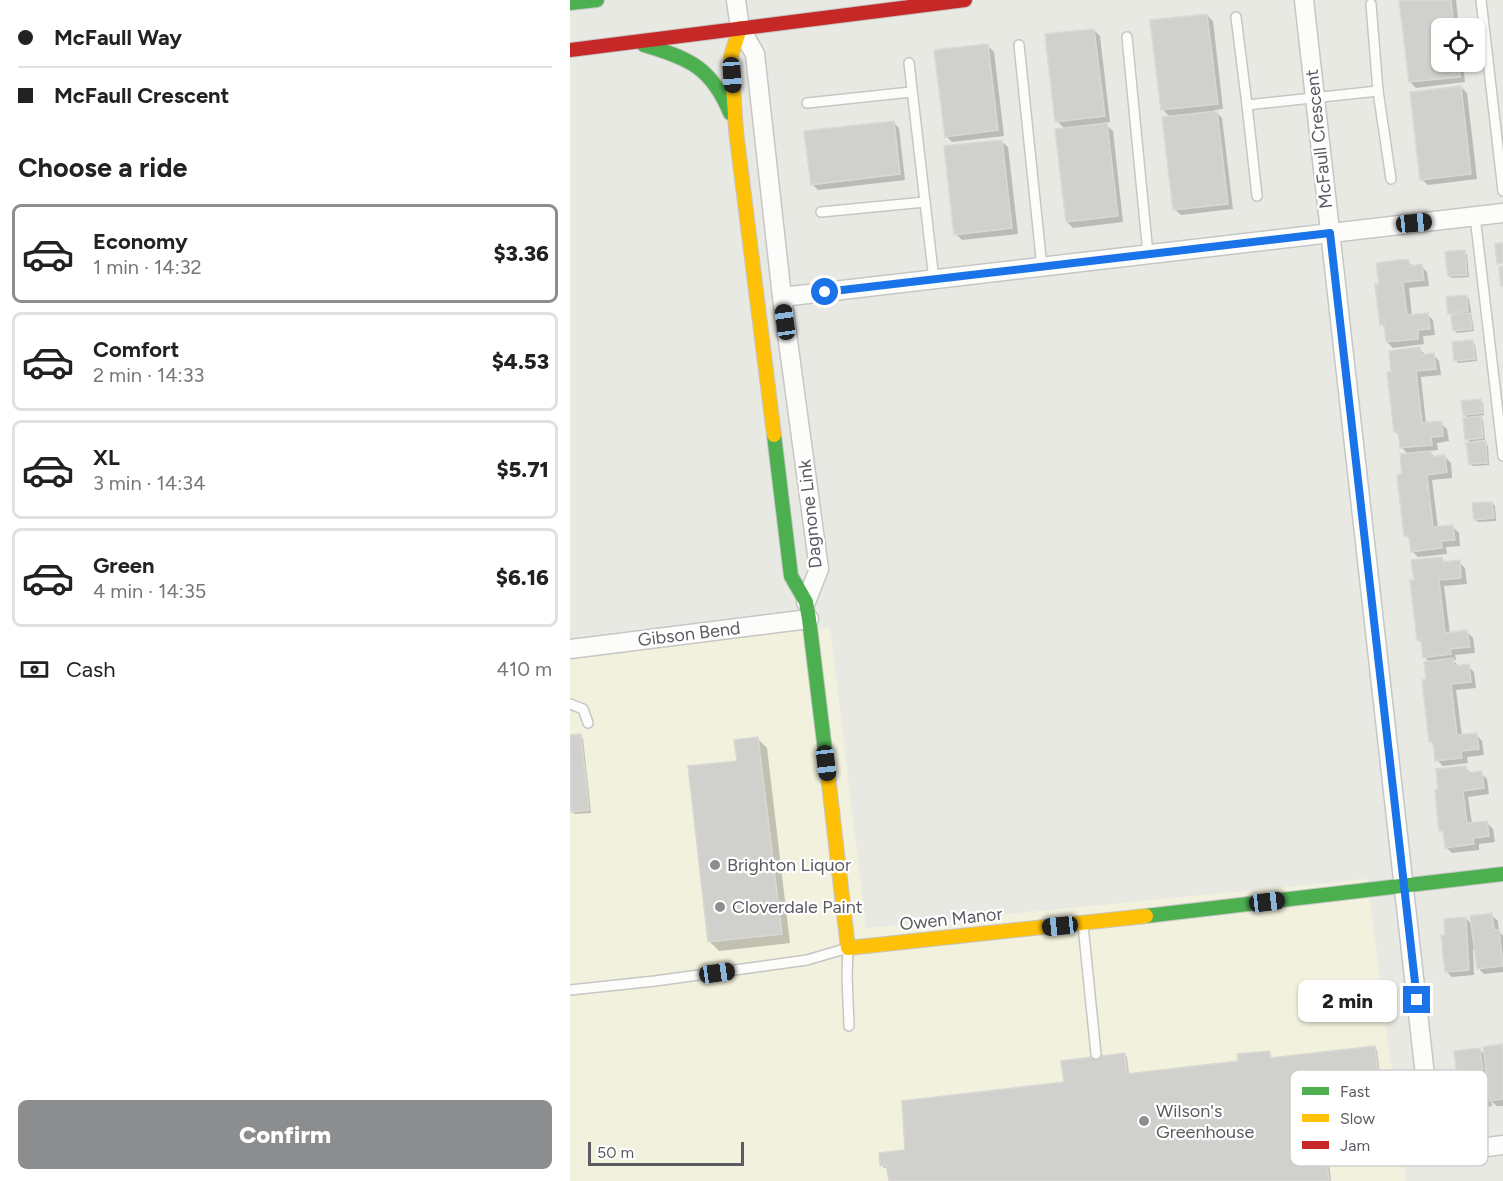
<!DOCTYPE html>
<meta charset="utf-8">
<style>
:root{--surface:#fff;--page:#f2f2f2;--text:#222;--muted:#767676;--line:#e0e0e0;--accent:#8c8d8f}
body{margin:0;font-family:Figtree,sans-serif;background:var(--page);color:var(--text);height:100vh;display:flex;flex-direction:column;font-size:22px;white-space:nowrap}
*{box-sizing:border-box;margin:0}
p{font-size:20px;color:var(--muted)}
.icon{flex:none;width:33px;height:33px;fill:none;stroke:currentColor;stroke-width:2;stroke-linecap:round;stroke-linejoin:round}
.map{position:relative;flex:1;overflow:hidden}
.details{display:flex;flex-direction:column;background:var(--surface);width:570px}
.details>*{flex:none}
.guide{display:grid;align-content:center;height:132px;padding:0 18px;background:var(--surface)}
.controls{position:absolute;left:861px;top:18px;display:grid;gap:12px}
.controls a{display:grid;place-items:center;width:54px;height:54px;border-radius:9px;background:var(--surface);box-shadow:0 2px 4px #0004;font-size:30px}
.scale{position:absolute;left:18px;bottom:15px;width:156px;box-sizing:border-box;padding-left:6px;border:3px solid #5a5c61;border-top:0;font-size:16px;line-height:21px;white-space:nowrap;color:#5a5c61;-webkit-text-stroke:4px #fff;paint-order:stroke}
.end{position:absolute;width:27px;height:27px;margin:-14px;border:8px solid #1a73e8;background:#fff;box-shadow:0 0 0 3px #fff}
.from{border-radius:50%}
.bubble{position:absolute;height:42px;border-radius:9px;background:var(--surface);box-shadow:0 2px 4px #0004;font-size:20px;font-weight:800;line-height:42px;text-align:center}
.car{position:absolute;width:18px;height:36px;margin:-18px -9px;border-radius:8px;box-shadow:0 0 4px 2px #0007;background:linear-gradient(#222 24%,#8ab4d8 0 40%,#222 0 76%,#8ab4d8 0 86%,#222 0)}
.guide b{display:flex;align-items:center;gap:21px;height:57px;font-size:22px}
.guide b+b{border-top:2px solid var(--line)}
.guide i{width:15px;height:15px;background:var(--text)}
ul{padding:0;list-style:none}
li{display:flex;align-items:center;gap:18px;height:99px;margin:0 12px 9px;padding:0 6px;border:3px solid var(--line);border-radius:9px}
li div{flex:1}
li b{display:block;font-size:22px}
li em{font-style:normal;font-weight:800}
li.on{border-color:var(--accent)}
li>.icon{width:54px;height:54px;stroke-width:1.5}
h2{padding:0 18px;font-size:27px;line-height:72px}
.pay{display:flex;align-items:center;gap:15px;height:66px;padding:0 18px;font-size:22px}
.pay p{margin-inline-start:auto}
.cta{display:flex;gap:12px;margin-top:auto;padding:12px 18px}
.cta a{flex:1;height:69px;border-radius:9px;background:var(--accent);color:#fff;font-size:24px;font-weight:800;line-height:69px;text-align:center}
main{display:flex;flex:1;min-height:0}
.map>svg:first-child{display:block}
</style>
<main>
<section class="details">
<div class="guide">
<b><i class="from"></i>McFaull Way</b>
<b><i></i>McFaull Crescent</b>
</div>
<h2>Choose a ride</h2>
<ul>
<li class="on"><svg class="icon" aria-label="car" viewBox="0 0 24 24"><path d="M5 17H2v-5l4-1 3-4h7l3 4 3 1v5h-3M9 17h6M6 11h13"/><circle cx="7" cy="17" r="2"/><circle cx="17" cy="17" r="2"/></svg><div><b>Economy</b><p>1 min · 14:32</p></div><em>$3.36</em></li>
<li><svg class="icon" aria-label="car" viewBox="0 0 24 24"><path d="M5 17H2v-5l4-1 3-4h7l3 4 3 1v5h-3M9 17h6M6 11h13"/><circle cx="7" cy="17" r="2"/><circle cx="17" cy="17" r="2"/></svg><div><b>Comfort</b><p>2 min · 14:33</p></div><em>$4.53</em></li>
<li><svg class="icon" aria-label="car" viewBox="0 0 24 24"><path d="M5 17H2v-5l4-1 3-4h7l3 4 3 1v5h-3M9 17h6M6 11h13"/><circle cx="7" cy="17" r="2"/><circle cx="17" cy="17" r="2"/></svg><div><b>XL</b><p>3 min · 14:34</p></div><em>$5.71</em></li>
<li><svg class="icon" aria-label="car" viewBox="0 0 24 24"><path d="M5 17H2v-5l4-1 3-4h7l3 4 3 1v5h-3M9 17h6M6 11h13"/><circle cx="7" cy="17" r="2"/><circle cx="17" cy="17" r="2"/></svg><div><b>Green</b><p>4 min · 14:35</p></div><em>$6.16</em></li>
</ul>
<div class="pay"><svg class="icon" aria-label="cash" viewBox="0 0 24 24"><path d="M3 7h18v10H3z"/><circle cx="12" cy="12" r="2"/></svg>Cash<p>410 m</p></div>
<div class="cta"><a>Confirm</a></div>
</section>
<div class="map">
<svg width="933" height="1181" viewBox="0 0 933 1181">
<rect width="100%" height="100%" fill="#e9e9e4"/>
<!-- commercial -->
<polygon fill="#f2f1de" points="260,628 296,928 797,879 836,1181 0,1181 0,651"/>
<!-- shadow -->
<g fill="#0003">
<polygon points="830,0 886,0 889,28 872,28 872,62 893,62 895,82 846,88 840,82"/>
<polygon points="637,15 643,21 653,109 644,110 652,118 663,209 611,215 604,209 600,117 592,109"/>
<polygon points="524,30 530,36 540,122 534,123 543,131 553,222 503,228 497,222 495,129 487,121"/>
<polygon points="418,46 424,52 434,136 382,142 376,136"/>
<polygon points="891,87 897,93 907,179 858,185 851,179"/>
<polygon points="323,122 329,128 335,180 248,190 242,184"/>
<polygon points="431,141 438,147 448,234 392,240 386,234"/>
<polygon points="894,252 897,255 899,277 882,278 879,276"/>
<polygon points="838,261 843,267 851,266 857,272 859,286 839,288 842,316 857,314 863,320 865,335 853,336 854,344 823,348 817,342 816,329 811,324 811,285"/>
<polygon points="896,297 899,299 904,331 887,333 884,330 882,315 879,313"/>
<polygon points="903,342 905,345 907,361 888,363 886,360"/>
<polygon points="849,349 856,355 863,354 869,361 871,375 851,377 856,424 871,423 877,429 879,441 867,443 868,450 859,451 865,458 875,457 881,463 882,478 862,480 868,528 883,527 889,533 890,546 876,547 877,554 848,557 842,551 841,540 836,535 834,475 839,455 832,448 830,436 825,431 823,373"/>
<polygon points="911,400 913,403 914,415 909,416 913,420 915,440 903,441 903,444 915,443 918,446 919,465 903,466 900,464 902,444 897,439 898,419 894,414"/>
<polygon points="922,503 925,506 926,521 908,522 906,520"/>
<polygon points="871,558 876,563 889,562 895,568 897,584 874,586 880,634 897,632 903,638 905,653 885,655 886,660 883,660 889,667 898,666 904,672 906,688 886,690 892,736 906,734 912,741 914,755 897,757 898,763 873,766 867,760 865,747 861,742 858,681 860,662 854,657 853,644 848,640 845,581"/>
<polygon points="10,735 13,738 21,813 5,814 2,812 0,791 0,736"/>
<polygon points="188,739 197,748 220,943 149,951 140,942 168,762"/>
<polygon points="895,768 902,774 911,773 917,779 919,794 898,797 902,824 917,823 923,829 925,842 909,844 909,850 882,853 876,847 875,834 871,830"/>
<polygon points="921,915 928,921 929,931 933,936 933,972 914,974 908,968 906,949 903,950 904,975 882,977 876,971 877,936 896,918 902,925"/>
<polygon points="933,1046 933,1106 927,1106 921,1101 922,1106 903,1109 890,1092 910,1050 916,1056"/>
<polygon points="805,1048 807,1050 819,1144 758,1153 761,1181 321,1181 318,1167 314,1168 312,1165 336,1151 496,1083 554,1055 557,1057 559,1075 669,1062 699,1052 702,1059"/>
</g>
<!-- building -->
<g fill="#d0d0cd" stroke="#d8d8d4" stroke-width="1.5">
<polygon points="829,0 881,0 884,28 872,28 872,62 888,62 890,77 839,82"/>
<polygon points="637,14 648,104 591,110 580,20"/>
<polygon points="524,29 535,116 485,122 475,34"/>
<polygon points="418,44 428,130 375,137 364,50"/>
<polygon points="891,86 901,174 850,180 840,92"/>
<polygon points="647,111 658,204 603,210 592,117"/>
<polygon points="324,121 330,174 241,185 234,131"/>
<polygon points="537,123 548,216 496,222 485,129"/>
<polygon points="432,140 442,228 384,235 374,146"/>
<polygon points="933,243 933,263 927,264 925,244"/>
<polygon points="895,250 897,275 878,276 875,252"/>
<polygon points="838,259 839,266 852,264 854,280 833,282 837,315 858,313 860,329 848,330 848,339 816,342 814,324 810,325 805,284 809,284 806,263"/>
<polygon points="933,266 933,286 931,286 929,267"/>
<polygon points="897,295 898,311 878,314 876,297"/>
<polygon points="900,313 902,329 883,331 881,315"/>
<polygon points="903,340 905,359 884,361 882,342"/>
<polygon points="850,347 851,355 864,353 866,369 846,371 852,423 872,421 873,436 861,437 862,445 830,448 828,431 824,432 817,372 821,372 819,351"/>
<polygon points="911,399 913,413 893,415 891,401"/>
<polygon points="911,416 913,438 895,440 893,418"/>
<polygon points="916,441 917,463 899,464 896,443"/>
<polygon points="861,451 861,457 875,455 877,472 857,475 863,527 883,525 885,540 871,541 872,548 841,552 839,535 834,536 827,475 832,474 830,454"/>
<polygon points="922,502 924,518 904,520 902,503"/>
<polygon points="872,557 873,562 890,560 891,578 869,580 875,633 897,630 900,647 880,649 881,654 853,658 851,640 847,640 840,580 844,580 841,560"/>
<polygon points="883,658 884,666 899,664 901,682 881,684 887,735 907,733 909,749 891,751 892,758 865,761 863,742 859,742 852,680 856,679 854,662"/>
<polygon points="11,734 19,810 1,812 0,735"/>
<polygon points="188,737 212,934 138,942 118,766 167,761 164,740"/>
<polygon points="896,766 897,773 912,771 914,788 893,791 897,823 917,821 919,836 903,838 904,844 875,848 873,830 869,831 865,790 868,790 866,769"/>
<polygon points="922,913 924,930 929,930 933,966 907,969 900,916"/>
<polygon points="896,917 899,970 875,972 871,935 875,935 874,919"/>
<polygon points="933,1044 933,1099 920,1101 913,1047"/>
<polygon points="805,1046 817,1141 756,1151 759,1181 319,1181 316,1165 310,1166 309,1153 335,1150 332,1101 494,1082 491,1061 555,1053 557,1074 668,1061 667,1054 700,1051 700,1058"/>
<polygon points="910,1048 917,1100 895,1103 894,1092 889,1092 884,1051"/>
</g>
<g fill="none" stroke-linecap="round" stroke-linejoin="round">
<defs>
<g id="lane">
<polyline points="911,0 933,191"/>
<polyline points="801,4 808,91"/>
<polyline points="666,17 677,105 808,91 821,179"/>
<polyline points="557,37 578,254"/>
<polyline points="449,45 472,267"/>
<polyline points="339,63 364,280"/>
<polyline points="237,103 341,92"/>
<polyline points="677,105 687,196"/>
<polyline points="251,212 355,202"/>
<polyline points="905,216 933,456"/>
<polyline points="0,704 13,709 18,723"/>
<polyline points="513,925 526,1054"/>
<polyline points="0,990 85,981 237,960 278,948 277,976 279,1026"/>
</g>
<g id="street">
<polyline points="166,0 170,28 185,54 212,297 249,569 236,602"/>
<polyline points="734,0 859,1111 867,1136 888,1151 933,1145"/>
<polyline points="212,297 933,213"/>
<polyline points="0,649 239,619"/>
</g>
<g id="fast">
<polyline points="0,3 27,0"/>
<path d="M74,45C119,58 142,68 160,113"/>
<polyline points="204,435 221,576 236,602 239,619 257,767"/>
<polyline points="576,916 933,874"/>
</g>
<g id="slow">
<polyline points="170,28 161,56 166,131 204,435"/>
<polyline points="257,767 278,948 576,916"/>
</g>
<polyline id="jam" points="0,50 395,0"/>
</defs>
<!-- lane casing -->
<use href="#lane" stroke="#c6c6c4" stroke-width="12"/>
<!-- street casing -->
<use href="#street" stroke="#c6c6c4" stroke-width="21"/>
<!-- fast casing -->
<use href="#fast" stroke="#c5c6c4" stroke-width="16"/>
<!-- slow casing -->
<use href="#slow" stroke="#c5c6c4" stroke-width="16"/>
<!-- jam casing -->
<use href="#jam" stroke="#c5c6c4" stroke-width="16"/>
<!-- lane -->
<use href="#lane" stroke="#fcfcfb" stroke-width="9"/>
<!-- street -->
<use href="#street" stroke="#fcfcfb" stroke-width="18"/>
<!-- fast -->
<use href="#fast" stroke="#4caf50" stroke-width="14"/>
<!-- slow -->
<use href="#slow" stroke="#ffc107" stroke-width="14"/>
<!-- jam -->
<use href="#jam" stroke="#c62828" stroke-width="14"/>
</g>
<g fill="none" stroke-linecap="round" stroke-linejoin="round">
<!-- route -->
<polyline stroke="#1a73e8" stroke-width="8" points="255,292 760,233 847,1000"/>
</g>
<!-- markers -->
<g fill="#8c8d8f" stroke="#fff" stroke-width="2">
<circle cx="145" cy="865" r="6"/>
<circle cx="150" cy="907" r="6"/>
<circle cx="574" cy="1121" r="6"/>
</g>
<g text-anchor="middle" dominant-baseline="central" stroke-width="4.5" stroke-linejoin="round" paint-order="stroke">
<!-- street labels -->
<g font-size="18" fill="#5a5c61" stroke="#fff">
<text transform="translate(749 139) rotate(-96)">McFaull Crescent</text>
<text transform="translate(240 514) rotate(-96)">Dagnone Link</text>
<text transform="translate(119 634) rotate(-7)">Gibson Bend</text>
<text transform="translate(381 919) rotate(-6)">Owen Manor</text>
</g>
<!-- poi labels -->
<g font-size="18" fill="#5a5c61" stroke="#fff" text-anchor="start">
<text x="157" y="865">Brighton Liquor</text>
<text x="162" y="907">Cloverdale Paint</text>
<text x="586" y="1111">Wilson's<tspan x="586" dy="21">Greenhouse</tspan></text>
</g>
</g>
<!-- legend -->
<rect x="720" y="1070" width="198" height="96" rx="9" fill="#fff" stroke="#ceced0" stroke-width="1.5"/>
<rect x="732" y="1087" width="27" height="8" fill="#4caf50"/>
<rect x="732" y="1114" width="27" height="8" fill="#ffc107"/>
<rect x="732" y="1141" width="27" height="8" fill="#c62828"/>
<g font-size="16" fill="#5a5c61">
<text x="770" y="1097">Fast</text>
<text x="770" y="1124">Slow</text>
<text x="770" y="1151">Jam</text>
</g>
</svg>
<div class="controls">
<a><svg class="icon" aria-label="locate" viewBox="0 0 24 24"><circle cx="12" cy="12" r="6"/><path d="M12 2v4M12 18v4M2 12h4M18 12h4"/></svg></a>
</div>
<div class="scale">50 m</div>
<i class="end from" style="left:255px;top:292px"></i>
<i class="end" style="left:847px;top:1000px"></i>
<div class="bubble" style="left:728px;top:980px;width:99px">2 min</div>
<i class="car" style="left:162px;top:75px;rotate:176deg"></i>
<i class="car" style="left:844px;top:223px;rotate:84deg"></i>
<i class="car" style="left:215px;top:322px;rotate:352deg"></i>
<i class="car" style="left:256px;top:763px;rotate:173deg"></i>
<i class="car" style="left:697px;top:902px;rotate:83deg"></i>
<i class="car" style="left:490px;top:926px;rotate:264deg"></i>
<i class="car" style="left:147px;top:973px;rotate:82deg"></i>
</div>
</main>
